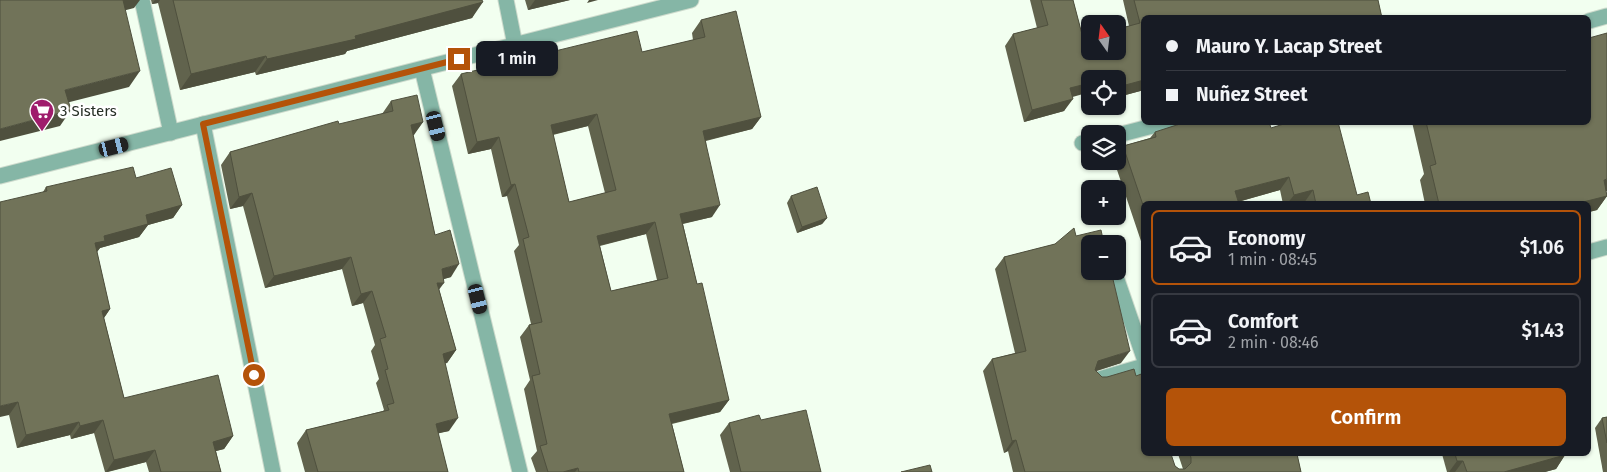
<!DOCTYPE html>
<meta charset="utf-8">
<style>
:root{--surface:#171b24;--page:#20242c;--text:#f1f3f6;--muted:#9ea1a6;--line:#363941;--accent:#b45309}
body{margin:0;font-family:"Fira Sans",sans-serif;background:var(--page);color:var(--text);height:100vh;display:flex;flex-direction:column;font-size:19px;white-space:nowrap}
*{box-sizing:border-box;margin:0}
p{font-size:16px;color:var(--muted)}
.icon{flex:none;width:28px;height:28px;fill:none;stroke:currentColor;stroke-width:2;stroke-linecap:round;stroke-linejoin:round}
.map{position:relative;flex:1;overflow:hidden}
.details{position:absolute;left:1141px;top:201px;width:450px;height:255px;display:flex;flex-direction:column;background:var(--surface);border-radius:8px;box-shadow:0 1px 4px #0004}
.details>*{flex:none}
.top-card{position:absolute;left:1141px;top:15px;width:450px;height:110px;border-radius:8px;box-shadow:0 1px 4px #0004;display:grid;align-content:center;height:110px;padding:0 25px;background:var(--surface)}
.needle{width:32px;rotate:346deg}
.tools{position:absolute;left:1081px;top:15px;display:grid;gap:10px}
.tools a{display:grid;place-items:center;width:45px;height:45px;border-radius:8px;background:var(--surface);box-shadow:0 1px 4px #0004;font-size:25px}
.end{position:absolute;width:22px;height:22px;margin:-11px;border:6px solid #b45309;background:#fff;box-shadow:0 0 0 2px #fff}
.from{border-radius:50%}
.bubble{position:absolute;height:35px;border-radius:8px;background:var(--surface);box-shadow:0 1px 4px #0004;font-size:16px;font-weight:600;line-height:35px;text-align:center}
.car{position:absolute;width:15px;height:30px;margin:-15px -8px;border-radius:6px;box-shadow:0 0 4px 1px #0007;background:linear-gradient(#222 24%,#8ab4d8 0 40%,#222 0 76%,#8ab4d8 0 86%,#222 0)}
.top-card b{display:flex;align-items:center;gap:18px;height:48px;font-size:19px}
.top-card b+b{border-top:1px solid var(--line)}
.top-card i{width:12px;height:12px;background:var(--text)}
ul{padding:9px 0 0;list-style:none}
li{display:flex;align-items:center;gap:15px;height:75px;margin:0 10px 8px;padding:0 15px;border:2px solid var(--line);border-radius:8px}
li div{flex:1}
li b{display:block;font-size:19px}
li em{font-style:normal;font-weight:600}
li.selected{border-color:var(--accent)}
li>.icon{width:45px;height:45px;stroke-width:1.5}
.cta{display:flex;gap:10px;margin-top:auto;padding:10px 25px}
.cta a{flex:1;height:58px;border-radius:8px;background:var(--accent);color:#fff;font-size:20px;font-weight:600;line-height:58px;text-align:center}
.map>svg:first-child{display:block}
</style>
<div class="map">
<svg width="1607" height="472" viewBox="0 0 1607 472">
<rect width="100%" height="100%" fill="#f2fff0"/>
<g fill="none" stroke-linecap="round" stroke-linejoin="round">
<defs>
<g id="minor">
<polyline points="142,0 171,133"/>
<polyline points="506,0 515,45"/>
<polyline points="1589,21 1607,16"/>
<polyline points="422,69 520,472"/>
<polyline points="203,124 273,472"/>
<polyline points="1118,135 1168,122"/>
<polyline points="1082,143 1090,141"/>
<polyline points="0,176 691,0"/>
<polyline points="1589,252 1607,247"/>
<polyline points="1114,271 1144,358"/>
<polyline points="1096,380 1144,366"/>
</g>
</defs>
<!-- minor casing -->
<use href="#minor" stroke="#cddacc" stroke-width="17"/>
<!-- minor -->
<use href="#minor" stroke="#85b6a6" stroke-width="15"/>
</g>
<!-- wall -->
<g fill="#61634d" fill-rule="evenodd">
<polygon points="151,0 482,0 472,18 347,51 345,54 256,75 255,72 180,90 158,3 152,4"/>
<polygon points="525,0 570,0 528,10"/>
<polygon points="1030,0 1075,0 1073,0 1083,38 1129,26 1123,0 1378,0 1382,18 1144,18 1144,90 1118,97 1118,79 1090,79 1072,97 1064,111 1024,122 1005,46 1013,34 1037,28"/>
<path d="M701,20L761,117L752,129L706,141L712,217L683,224L697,284L729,400L720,412L672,424L684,472H536L531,458L537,451L524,389L530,380L520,337L529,325L531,324L514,251L519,245L507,196L502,197L491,149L468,154L452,86L461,74L642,52L693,40L692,33ZM588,126L605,193L569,202L553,135ZM646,234L657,280L611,291L600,246Z"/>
<polygon points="391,101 423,122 413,135 435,235 451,277 443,279 439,289 456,350 447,363 445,363 449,431 438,433 448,472 305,472 297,443 306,430 383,411 384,410 376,383 379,379 371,351 375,345 363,303 352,306 342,269 265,288 243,206 230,209 221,165 230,152 382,114"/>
<polygon points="1412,122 1589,122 1607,196 1597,210 1589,212 1589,204 1425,204 1420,180 1424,174"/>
<polygon points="1271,128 1357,195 1371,204 1304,204 1304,203 1283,204 1280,190 1238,202 1144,204 1144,250 1114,161 1118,161 1118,154 1123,146 1150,138 1155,132"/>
<polygon points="136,178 182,205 173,218 148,225 139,237 100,248 97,252 110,309 104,318 124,398 233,436 224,449 216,451 221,472 149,472 146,462 108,472 105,472 94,433 71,439 70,435 17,448 9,415 43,192 46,187"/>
<polygon points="791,196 827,218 822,224 797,233 787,203"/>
<polygon points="1076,236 1121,363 1096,371 1102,377 1136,376 1175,466 1179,469 1183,469 1178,454 1297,454 1301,472 1013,472 1008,451 1004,453 983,371 992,359 1015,353 995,269 1004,257 1055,244"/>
<polygon points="1607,417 1607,472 1603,472 1595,428 1602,418"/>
<polygon points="761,420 821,472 730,472 720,435 729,423"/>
<polygon points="1442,454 1565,454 1565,455 1556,469 1545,472 1447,472"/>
</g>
<!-- shaded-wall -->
<g fill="#4f503e">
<polygon points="120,0 140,0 134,8 111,14"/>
<polygon points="155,0 160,0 158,3 152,4"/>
<polygon points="535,0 570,0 528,10"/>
<polygon points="589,0 598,0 587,3"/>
<polygon points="483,2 472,18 347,51 345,54 256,75 267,59"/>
<polygon points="266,56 255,72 180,90 191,74"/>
<polygon points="140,71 129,87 54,106 65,90"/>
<polygon points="1144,80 1144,90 1118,97 1118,87"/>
<polygon points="1090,83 1090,92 1062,100 1070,88"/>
<polygon points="1073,99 1064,111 1024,122 1032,110"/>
<polygon points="71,110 60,126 0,141 0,129"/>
<polygon points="597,114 588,126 542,137 551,125"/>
<polygon points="761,117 752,129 695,143 703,131"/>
<polygon points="423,122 414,135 403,137 411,125"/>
<polygon points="499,137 491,149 468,154 477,142"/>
<polygon points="1289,177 1280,190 1230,204 1235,191"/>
<polygon points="1607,179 1607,191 1593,195 1604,180"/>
<polygon points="515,184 507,196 502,197 511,185"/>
<polygon points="1313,190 1304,203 1287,204 1294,195"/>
<polygon points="252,193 243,206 230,209 239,197"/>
<polygon points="1607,196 1597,210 1589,212 1589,204 1575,204"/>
<polygon points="182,205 173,218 148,225 139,237 100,248 96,253 95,243 104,236 146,215"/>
<polygon points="720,205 712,217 672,226 680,214"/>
<polygon points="827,218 822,224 797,233 802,227"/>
<polygon points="655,222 646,234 589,248 597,236"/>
<polygon points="351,257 342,269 265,288 274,276"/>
<polygon points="459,264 451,277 434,282 442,269"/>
<polygon points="437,283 444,283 435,295"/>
<polygon points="372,291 363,303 352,306 361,294"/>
<polygon points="110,309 101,322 102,311"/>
<polygon points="456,350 447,363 434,367 443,354"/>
<polygon points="1130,351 1121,363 1090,373 1098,361"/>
<polygon points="729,400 720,412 660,426 669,414"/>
<polygon points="18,402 9,415 0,417 0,406"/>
<polygon points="458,418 449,431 427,436 436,424"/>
<polygon points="103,420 94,433 71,439 80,426"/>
<polygon points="79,422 70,435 17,448 26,435"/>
<polygon points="233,436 224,449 204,454 213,442"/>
<polygon points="1016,440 1008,451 1004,453 1012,441"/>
<polygon points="155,450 146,462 106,472 114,460"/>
<polygon points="1565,455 1556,469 1545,472 1504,472"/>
<polygon points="1457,461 1463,461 1455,472 1449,472"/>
<polygon points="578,468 575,472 563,472"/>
</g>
<!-- building -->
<g fill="#717359" stroke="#4f503e" fill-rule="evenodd">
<polygon points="0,0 123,0 140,71 65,90 71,110 0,129"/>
<polygon points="173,0 482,0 483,2 355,36 356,39 267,59 266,56 191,74"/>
<polygon points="1041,0 1073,0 1083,38 1090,36 1090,51 1118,51 1118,29 1140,23 1134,0 1378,0 1382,18 1306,18 1305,16 1299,18 1144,18 1144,80 1118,87 1118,79 1090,79 1090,83 1070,88 1073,99 1032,110 1013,34 1048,25"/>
<path d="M736,11L761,117L703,131L720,205L680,214L697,284L702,283L729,400L669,414L684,472H579L578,468L563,472H548L540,446L547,444L532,376L540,374L529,325L542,322L523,239L529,237L515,184L511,185L499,137L477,142L461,74L637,31L642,52L705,37L701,20ZM597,114L616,190L569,202L551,125ZM655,222L668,278L611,291L597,236Z"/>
<polygon points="1607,33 1607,179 1604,180 1607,196 1575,204 1439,204 1430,166 1436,164 1426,122 1589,122 1589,38"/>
<polygon points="417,95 423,122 411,125 435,235 450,230 459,264 442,269 444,283 437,283 456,350 443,354 458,418 436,424 448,472 318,472 306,430 389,410 387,405 394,403 385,370 388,369 380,339 386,337 372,291 361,294 351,257 274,276 252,193 239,197 230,152 338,121 339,124 393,111 391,101"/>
<polygon points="1186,122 1269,122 1271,128 1290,122 1338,122 1357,195 1368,192 1371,204 1316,204 1313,190 1294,195 1289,177 1235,191 1239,204 1144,204 1144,208 1123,146 1156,137 1155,132"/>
<polygon points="133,167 136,178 171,168 182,205 146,215 148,224 104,236 105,241 95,243 110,309 102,311 124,398 218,375 233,436 213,442 221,472 161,472 155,450 114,460 103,420 80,426 79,422 26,435 18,402 0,406 0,202 47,191 46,187"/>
<polygon points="817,187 827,218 802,227 791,196"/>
<polygon points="1074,228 1076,236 1101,230 1104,244 1090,244 1090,271 1111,271 1130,351 1098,361 1095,370 1102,377 1107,377 1134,369 1136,376 1144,373 1144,454 1171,454 1175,466 1179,469 1185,469 1191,463 1191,458 1190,454 1297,454 1301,472 1025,472 1016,440 1012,441 992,359 1026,351 1004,257 1055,244"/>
<polygon points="806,410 821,472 741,472 729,423 759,415 761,420"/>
<polygon points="1607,417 1607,443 1602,418"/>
<polygon points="1455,454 1565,454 1565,455 1504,472 1467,472 1463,461 1457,461"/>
<polygon points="930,465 932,472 901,472"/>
</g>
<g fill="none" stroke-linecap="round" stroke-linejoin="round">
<!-- route -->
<polyline stroke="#b45309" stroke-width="6" points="254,375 203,124 459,59"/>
</g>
<!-- icons -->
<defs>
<symbol id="supermarket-pin" viewBox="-11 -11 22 30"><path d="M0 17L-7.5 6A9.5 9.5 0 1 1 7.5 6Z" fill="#9f1c6c" stroke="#fff"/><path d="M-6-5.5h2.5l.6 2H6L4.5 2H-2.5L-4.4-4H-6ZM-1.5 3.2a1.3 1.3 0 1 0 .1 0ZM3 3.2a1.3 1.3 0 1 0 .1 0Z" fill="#fff"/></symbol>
</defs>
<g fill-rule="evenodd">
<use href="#supermarket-pin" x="28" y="97" width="28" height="38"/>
</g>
<g text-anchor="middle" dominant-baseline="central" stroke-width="5" stroke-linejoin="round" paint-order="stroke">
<!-- poi labels -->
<g font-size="15" fill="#272f26" stroke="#fff" text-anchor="start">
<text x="60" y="111">3 Sisters</text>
</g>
</g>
</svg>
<div class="tools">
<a><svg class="needle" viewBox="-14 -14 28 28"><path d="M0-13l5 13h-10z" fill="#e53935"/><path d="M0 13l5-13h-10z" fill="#9ea1a6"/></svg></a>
<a><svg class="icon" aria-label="locate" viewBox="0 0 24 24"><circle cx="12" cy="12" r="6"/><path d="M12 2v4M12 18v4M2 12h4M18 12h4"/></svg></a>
<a><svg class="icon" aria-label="layers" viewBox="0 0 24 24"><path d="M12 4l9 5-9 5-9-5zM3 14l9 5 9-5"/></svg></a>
<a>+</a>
<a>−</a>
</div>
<i class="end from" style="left:254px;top:375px"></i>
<i class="end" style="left:459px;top:59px"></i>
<div class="bubble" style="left:476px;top:41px;width:82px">1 min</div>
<i class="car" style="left:436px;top:126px;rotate:166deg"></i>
<i class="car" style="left:114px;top:147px;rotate:76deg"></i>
<i class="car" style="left:478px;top:299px;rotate:166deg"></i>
<div class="top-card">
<b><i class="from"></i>Mauro Y. Lacap Street</b>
<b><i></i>Nuñez Street</b>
</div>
<section class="details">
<ul>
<li class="selected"><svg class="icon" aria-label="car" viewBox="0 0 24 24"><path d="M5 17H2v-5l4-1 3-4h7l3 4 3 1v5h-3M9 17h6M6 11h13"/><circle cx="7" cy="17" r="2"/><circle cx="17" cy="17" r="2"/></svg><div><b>Economy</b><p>1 min · 08:45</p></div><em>$1.06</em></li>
<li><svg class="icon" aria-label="car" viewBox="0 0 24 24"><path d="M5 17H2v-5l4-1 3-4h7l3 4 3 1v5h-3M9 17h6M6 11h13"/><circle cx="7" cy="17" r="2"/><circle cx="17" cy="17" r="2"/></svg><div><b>Comfort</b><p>2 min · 08:46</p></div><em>$1.43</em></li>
</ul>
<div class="cta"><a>Confirm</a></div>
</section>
</div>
